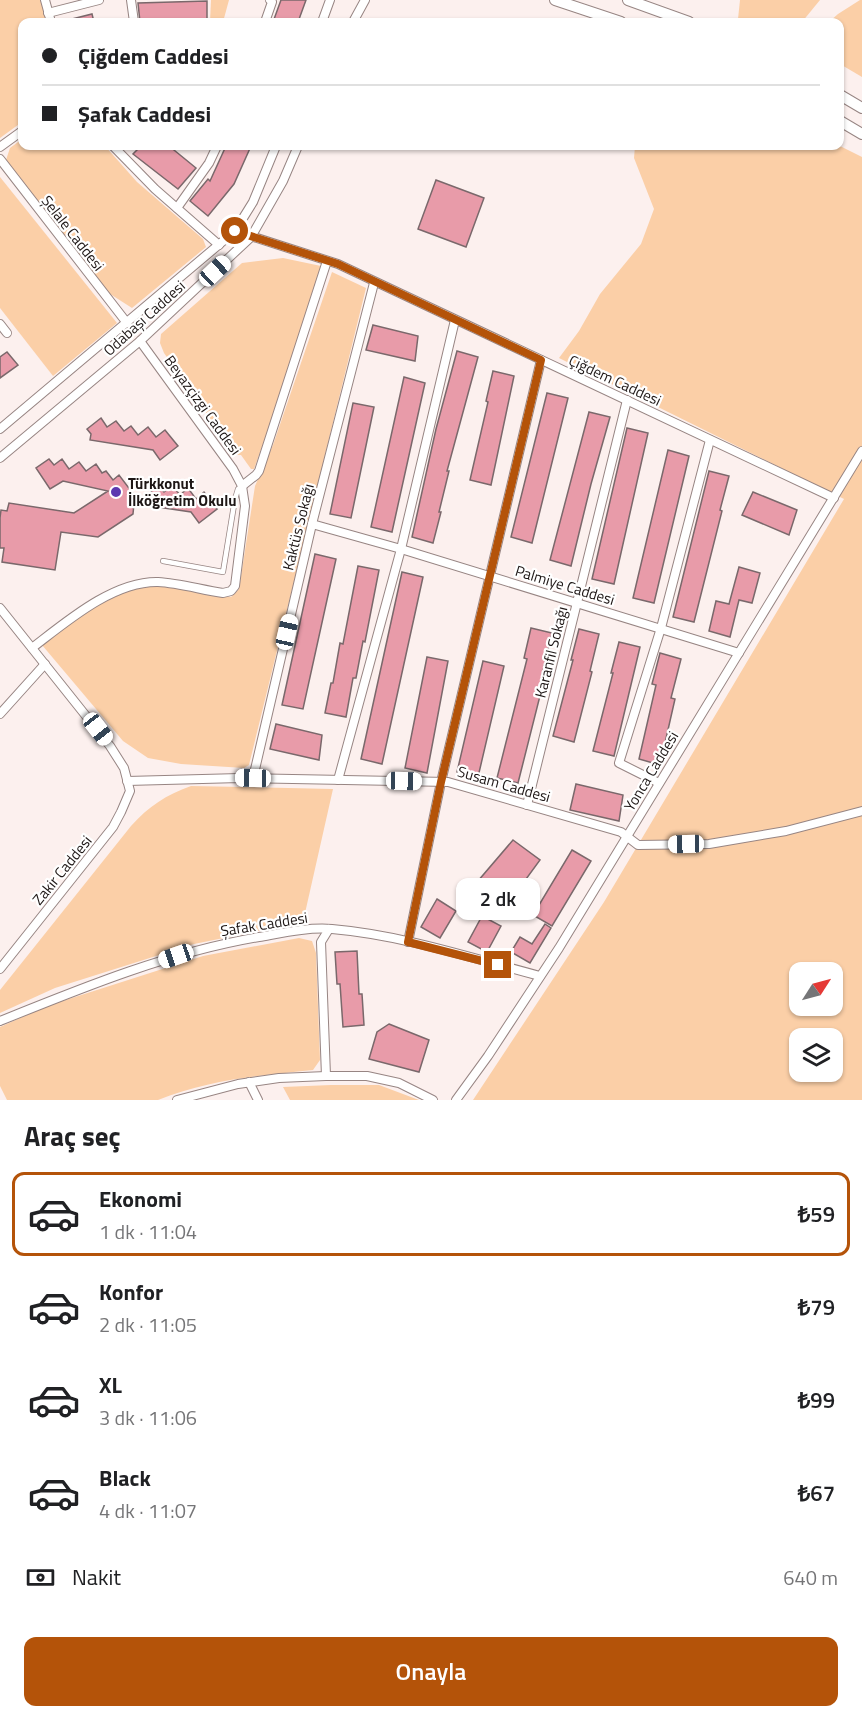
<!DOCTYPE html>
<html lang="tr">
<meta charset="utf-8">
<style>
:root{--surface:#fff;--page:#f2f2f2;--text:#202124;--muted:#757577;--line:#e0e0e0;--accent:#b45309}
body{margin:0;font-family:"Titillium Web",sans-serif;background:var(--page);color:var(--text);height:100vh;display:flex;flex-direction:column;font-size:22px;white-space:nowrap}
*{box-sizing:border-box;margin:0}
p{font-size:20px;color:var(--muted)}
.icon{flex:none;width:33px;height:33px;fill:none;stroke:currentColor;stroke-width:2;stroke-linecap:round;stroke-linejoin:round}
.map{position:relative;height:1100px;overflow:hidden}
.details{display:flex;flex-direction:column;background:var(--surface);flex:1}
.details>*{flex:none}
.guide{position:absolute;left:18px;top:18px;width:826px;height:132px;border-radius:12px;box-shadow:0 2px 4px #0004;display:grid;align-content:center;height:132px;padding:0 24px;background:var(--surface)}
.needle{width:39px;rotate:54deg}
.fabs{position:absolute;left:789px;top:962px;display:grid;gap:12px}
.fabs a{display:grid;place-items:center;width:54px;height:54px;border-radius:12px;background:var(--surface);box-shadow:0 2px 4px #0004;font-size:30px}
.end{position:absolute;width:27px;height:27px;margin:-14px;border:8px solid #b45309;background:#fff;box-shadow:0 0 0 3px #fff}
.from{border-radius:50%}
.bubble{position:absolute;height:42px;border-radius:12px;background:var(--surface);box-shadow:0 2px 4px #0004;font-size:20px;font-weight:600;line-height:42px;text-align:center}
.car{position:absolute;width:18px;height:36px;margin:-18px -9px;border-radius:8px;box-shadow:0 0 4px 2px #0007;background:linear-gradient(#fff 24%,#345 0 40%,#fff 0 76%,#345 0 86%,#fff 0)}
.guide b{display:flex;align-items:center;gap:21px;height:57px;font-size:22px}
.guide b+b{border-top:2px solid var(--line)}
.guide i{width:15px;height:15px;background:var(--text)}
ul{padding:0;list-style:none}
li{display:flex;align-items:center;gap:18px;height:84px;margin:0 12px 9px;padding:0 12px;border:3px solid transparent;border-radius:12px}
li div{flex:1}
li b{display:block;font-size:22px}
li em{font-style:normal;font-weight:600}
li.selected{border-color:var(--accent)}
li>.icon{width:54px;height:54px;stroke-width:1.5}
h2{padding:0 24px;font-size:27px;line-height:72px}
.pay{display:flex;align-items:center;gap:15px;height:66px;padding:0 24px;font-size:22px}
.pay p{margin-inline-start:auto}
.button{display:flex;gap:12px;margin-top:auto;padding:12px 24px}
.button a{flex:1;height:69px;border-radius:12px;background:var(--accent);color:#fff;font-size:24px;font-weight:600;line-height:69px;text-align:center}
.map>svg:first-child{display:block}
</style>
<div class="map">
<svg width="862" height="1100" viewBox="0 0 862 1100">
<rect width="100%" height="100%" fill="#fcf0ee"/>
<!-- green -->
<g fill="#fbcfa7" fill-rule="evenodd">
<polygon points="0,0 42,0 47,22 22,22 22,122 0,138"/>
<polygon points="211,0 229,0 223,22 210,22"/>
<polygon points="740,0 820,0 802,22 741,22 738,19"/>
<polygon points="860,0 862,0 862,77 840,64 840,22 829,22 838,14"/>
<polygon points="22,139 22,146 105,146 137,182 203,239 206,247 132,308 107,292 6,160 10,148"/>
<path d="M635,146H840L862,157V1100H473L604,902L844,499L559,358L579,331L600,294L641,244L654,209L634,158ZM800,972H832V1005H800ZM800,1038H832V1071H800Z"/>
<polygon points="0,177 117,323 53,376 0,308"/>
<polygon points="283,258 321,266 275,411 254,469 251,469 241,455 236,455 164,353 160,343 161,334 242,263"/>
<path d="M332,272L366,288L249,765L244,768L181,764L148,758L123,741L42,645C68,625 119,586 152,586C175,586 208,594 231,597L239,589L255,486L273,445Z"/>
<path d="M191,786L333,789L303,922L194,944L55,988L0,1013V990L131,826C149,806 166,795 191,786Z"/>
<path d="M299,938L312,941L316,953L320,1060L313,1070C258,1076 211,1079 158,1100H7L0,1086V1027L47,1006L203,956Z"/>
<polygon points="331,1085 379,1085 419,1100 290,1100 283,1087"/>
</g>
<!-- building -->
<g fill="#e89ba9" stroke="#7a686b" stroke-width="1.5">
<polygon points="281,0 306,0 298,22 273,22"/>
<polygon points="207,1 207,22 140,22 138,3"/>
<polygon points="92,14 94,22 69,22 68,20"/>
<polygon points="141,146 169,146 196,168 178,189 133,154"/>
<polygon points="226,146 251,146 234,184 208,216 190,201 208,179 210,181"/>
<polygon points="436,180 484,198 466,247 418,229"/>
<polygon points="373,325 418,336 415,361 366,350"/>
<polygon points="457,351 478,357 447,471 449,471 439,512 441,512 433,543 412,537 436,429"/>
<polygon points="7,352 18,365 0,378 0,357"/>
<polygon points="493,371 514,376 491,485 470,480 488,402 486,401"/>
<polygon points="404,377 425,383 392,532 371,527"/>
<polygon points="547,393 568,398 532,543 511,537"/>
<polygon points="353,403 374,407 351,518 330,514"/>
<polygon points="589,412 610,417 591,484 571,566 550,560"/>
<polygon points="101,418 107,427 116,421 124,431 131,426 138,435 148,427 156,437 165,430 178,446 160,460 153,450 90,440 91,434 87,429"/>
<polygon points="627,428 648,433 614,584 592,579"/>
<polygon points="668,450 689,456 654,603 633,598"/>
<polygon points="49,459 54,465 62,459 69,469 79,462 86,471 96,464 102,473 106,471 113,480 119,475 141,504 134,503 133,514 98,537 61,532 55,570 2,562 4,548 0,548 0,518 1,510 7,511 9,503 74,513 108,491 63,481 50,489 36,468"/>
<polygon points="709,471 729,476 720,510 722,511 694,622 673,617"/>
<polygon points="156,483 164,492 172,485 180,495 188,488 196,499 204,492 217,509 199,523 191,512 144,505 152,494 151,490"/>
<polygon points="753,492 797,510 789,535 742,515"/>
<polygon points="315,554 336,559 303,709 282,705"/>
<polygon points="358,566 379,570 365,642 363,641 356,678 353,678 346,717 325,713 331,683 333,683 340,643 343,644"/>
<polygon points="739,567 760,573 752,603 739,600 730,637 709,631 716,601 729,604"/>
<polygon points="402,572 423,577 382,764 361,759"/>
<polygon points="531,628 552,633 542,675 545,676 518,783 497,778 527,659 524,658"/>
<polygon points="579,629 599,634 590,671 592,672 574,742 553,736 573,660 571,660"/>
<polygon points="619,642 640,647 614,756 593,751 613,673 611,673"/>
<polygon points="660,653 681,659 671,698 675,699 660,765 639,759 656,685 652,684"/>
<polygon points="427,657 448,661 427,773 405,768"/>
<polygon points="483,661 504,666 478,777 457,772"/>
<polygon points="276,724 322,735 319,760 270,749"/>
<polygon points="576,784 623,795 619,821 570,810"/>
<polygon points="513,840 540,860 510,901 500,895 494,905 472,888"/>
<polygon points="572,850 591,861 552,926 533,915"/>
<polygon points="437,899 456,911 440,938 421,927"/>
<polygon points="482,916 501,926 487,952 468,942"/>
<polygon points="545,924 551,928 530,963 511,952 520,937 532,944"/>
<polygon points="357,951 359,994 362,994 364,1025 343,1027 340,984 337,984 335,952"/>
<polygon points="389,1024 429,1040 419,1072 369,1059 377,1032"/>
</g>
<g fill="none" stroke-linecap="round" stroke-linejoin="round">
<defs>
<polyline id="service" points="163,561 223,572 235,499 238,489 242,486"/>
<g id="minor">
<polyline points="45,0 51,22"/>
<polyline points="131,0 134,22"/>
<polyline points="48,13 99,0"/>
<polyline points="265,22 272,2 270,0"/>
<polyline points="322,22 330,0"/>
<polyline points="353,22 365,0"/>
<polyline points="113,146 155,189 219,245"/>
<polyline points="0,147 22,131"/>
<polyline points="0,159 127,323"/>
<polyline points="177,208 209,163 217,146"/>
<polyline points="235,231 338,264 834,498"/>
<polyline points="0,324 7,333"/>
<polyline points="0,429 235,231 253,202 276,146"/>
<polyline points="0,458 140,341 251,237 283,181 298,146"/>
<polyline points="242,486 256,475 259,471 327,261"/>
<polyline points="312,524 401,549 739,653"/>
<polyline points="0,608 110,746 124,768 130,791 121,812 113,827 0,969"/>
<path d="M32,648C66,622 113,581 158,582C179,583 202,590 223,593L231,591L235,586L245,506L242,486L233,469L140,341"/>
<polyline points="0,714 45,664"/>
<polyline points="253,778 312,524 374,283"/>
<polyline points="338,780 401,549 455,320"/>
<polyline points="127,781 240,778 448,782 621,832 638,845 709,844 786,831 862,811"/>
<polyline points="659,783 619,763 661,628 710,440"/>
<polyline points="527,805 627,400"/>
<polyline points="408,942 441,782 541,360"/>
<path d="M0,1021C84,987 170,952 259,937C282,933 308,927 332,929C402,935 472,958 540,976"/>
<polyline points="326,1076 321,942 329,929"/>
<polyline points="249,1082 258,1100"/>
<polyline points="177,1100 238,1084 279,1078 326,1076 367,1076 399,1083 433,1100"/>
<polyline points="456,1100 488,1056 559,948 862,451"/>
</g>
<g id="tertiary">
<polyline points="555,0 621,22"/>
<polyline points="628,0 689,22"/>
<polyline points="840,95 862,108"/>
<polyline points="840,121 862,134"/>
</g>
</defs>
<!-- service casing -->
<use href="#service" stroke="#978583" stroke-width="6"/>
<!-- minor casing -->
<use href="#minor" stroke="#978583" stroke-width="10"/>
<!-- tertiary casing -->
<use href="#tertiary" stroke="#978583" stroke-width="12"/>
<!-- service -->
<use href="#service" stroke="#fff" stroke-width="4.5"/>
<!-- minor -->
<use href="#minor" stroke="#fff" stroke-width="8"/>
<!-- tertiary -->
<use href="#tertiary" stroke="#fff" stroke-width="10"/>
</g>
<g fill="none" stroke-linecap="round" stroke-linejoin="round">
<!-- route -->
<polyline stroke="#b45309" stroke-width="8" points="235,231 338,264 541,360 441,782 408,942 498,965"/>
</g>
<!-- markers -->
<circle fill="#5d38b0" stroke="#fff" stroke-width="2" cx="116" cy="492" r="6"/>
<g text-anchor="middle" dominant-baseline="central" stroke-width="4.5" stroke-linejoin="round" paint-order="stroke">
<!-- street labels -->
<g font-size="15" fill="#1d1615" stroke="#fff">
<text transform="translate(73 233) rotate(52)">Şelale Caddesi</text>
<text transform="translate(144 318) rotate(-42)">Odabaşı Caddesi</text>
<text transform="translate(615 380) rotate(25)">Çiğdem Caddesi</text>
<text transform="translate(203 405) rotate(54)">Beyazçizgi Caddesi</text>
<text transform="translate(298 527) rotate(-76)">Kaktüs Sokağı</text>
<text transform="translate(565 585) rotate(17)">Palmiye Caddesi</text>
<text transform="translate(551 652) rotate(-76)">Karanfil Sokağı</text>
<text transform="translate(651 771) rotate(-59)">Yonca Caddesi</text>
<text transform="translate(504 784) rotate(16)">Susam Caddesi</text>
<text transform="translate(62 870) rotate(-51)">Zakir Caddesi</text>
<text transform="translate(264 924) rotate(-9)">Şafak Caddesi</text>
</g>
<!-- poi labels -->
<g font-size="15" font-weight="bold" fill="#1d1615" stroke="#fff" text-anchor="start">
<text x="128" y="483">Türkkonut<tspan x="128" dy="17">İlköğretim Okulu</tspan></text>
</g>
</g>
</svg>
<div class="fabs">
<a><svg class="needle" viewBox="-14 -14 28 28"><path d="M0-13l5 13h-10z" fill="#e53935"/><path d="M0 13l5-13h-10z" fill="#757577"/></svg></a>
<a><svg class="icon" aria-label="layers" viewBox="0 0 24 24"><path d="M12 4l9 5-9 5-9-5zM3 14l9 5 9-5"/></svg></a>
</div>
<i class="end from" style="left:235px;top:231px"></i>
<i class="end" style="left:498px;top:965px"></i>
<div class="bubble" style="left:456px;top:878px;width:84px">2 dk</div>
<i class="car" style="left:215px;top:271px;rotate:47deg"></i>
<i class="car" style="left:287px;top:632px;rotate:13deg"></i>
<i class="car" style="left:98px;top:729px;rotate:142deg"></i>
<i class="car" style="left:253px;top:778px;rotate:271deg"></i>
<i class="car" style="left:404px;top:781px;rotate:91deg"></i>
<i class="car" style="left:686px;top:844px;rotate:269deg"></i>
<i class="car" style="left:176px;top:956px;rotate:251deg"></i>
<div class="guide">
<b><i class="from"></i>Çiğdem Caddesi</b>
<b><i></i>Şafak Caddesi</b>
</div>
</div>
<section class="details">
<h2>Araç seç</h2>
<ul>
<li class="selected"><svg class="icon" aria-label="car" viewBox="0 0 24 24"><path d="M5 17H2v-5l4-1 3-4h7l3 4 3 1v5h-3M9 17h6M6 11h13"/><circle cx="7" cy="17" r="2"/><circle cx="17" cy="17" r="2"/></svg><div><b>Ekonomi</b><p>1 dk · 11:04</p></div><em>₺59</em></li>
<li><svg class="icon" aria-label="car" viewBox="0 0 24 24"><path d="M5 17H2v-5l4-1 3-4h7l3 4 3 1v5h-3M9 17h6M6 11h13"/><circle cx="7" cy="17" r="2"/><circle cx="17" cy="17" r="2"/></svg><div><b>Konfor</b><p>2 dk · 11:05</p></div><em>₺79</em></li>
<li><svg class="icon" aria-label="car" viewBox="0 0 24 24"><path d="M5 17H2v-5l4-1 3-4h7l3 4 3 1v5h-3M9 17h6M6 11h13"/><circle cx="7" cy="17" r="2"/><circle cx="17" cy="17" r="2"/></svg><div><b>XL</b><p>3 dk · 11:06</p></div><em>₺99</em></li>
<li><svg class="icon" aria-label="car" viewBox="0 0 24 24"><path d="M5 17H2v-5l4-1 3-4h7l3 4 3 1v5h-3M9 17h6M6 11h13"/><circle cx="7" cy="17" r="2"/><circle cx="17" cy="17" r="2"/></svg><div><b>Black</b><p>4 dk · 11:07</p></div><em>₺67</em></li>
</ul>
<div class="pay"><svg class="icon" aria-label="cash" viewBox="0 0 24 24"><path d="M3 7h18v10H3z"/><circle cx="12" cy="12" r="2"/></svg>Nakit<p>640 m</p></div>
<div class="button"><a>Onayla</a></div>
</section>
